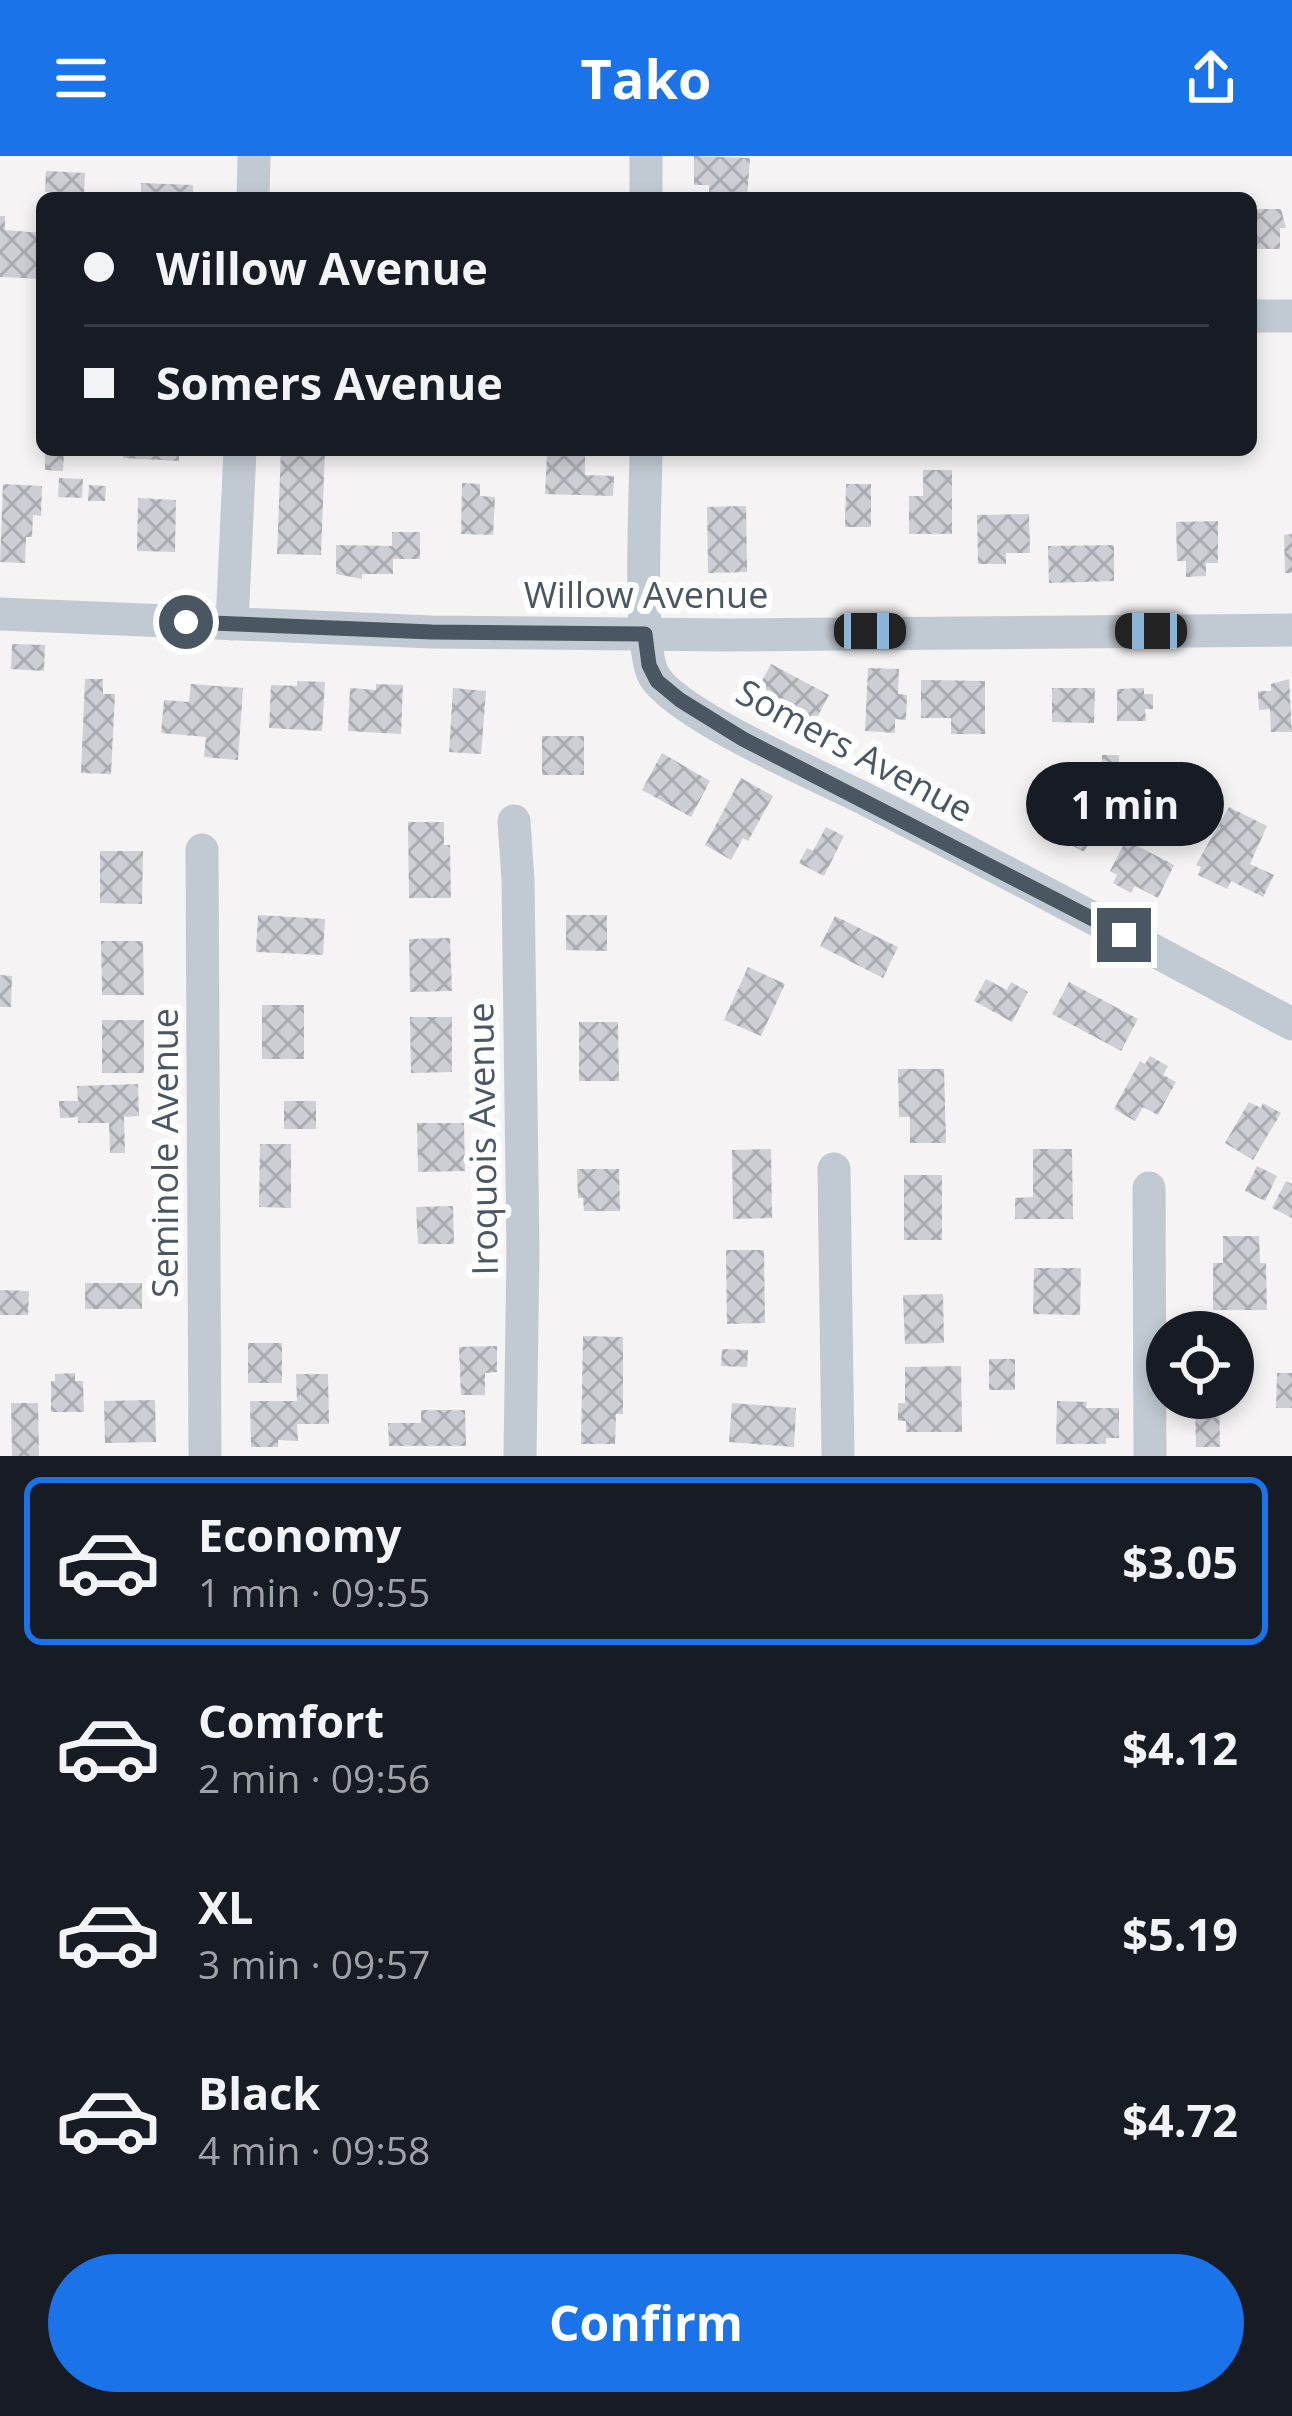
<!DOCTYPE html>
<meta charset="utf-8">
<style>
:root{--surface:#171b24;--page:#20242c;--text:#f1f3f6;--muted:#9ea1a6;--line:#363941;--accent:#1a73e8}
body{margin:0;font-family:"Open Sans",sans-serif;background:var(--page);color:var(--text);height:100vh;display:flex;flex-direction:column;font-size:45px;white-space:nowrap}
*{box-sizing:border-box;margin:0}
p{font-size:39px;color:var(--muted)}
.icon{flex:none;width:66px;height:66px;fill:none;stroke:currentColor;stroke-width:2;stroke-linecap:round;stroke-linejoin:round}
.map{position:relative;height:1300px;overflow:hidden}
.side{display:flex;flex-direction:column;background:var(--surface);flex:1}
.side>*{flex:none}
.guide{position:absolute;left:36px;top:36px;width:1221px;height:264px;border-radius:18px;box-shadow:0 6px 18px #0003;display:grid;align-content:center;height:264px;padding:0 48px;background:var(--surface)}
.tools{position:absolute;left:1146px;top:1155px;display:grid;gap:24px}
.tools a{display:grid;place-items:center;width:108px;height:108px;border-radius:50%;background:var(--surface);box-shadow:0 6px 18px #0003;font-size:60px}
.end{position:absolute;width:54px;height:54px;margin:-27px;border:15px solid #4a5661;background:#fff;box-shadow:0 0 0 6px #fff}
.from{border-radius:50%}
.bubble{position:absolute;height:84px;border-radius:42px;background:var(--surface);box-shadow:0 6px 18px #0003;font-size:39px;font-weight:700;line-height:84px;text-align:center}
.car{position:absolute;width:36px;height:72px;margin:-36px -18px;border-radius:15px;box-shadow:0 0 9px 3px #0007;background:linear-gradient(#222 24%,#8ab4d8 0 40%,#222 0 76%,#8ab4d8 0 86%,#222 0)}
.guide b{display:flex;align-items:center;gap:42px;height:114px;font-size:45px}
.guide b+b{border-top:3px solid var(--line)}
.guide i{width:30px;height:30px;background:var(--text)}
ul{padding:21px 0 0;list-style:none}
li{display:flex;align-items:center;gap:36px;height:168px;margin:0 24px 18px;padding:0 24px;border:6px solid transparent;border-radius:18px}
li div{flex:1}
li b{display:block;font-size:45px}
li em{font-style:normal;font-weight:700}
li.current{border-color:var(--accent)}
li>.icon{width:108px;height:108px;stroke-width:1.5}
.primary-button{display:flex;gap:24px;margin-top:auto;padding:24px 48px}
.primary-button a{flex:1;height:138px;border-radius:72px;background:var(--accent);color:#fff;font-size:48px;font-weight:700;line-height:138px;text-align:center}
header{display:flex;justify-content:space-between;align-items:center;height:156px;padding:0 48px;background:var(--accent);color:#fff;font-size:54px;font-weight:700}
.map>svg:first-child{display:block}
</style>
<header><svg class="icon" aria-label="menu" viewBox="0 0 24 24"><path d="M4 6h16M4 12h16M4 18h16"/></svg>Tako<svg class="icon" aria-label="share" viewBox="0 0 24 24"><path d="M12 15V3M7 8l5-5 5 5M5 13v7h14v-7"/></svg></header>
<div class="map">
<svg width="1292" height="1300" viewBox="0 0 1292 1300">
<defs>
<pattern id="building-cross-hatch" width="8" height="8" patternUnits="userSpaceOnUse" patternTransform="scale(3)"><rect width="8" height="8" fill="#cdcfd5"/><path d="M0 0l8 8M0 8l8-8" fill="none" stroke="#a8abb0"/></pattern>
</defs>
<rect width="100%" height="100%" fill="#f5f3f3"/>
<!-- building -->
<g fill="url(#building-cross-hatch)">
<polygon points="694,0 750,2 747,42 709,42 709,29 694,29"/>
<polygon points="46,15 85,17 84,38 45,36"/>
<polygon points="141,27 193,29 193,42 141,42"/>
<polygon points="1251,53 1281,53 1286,72 1280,72 1280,93 1251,93"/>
<polygon points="0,60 5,60 5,74 42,77 42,123 0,121"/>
<polygon points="124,294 179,294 179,305 123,302"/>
<polygon points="281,294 325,294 321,399 277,398"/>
<polygon points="45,296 64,296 63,315 45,314"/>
<polygon points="547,298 585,300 585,319 614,320 613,340 545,338"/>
<polygon points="923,314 952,314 952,378 909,378 909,340 923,340"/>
<polygon points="59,322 83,323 82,342 58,341"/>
<polygon points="462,327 480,328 480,340 495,341 493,379 461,378"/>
<polygon points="3,328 42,330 41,360 33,359 32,381 26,381 25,407 0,406"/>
<polygon points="846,328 871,328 871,371 845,371"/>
<polygon points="89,329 106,330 105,345 88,345"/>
<polygon points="138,342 176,344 175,396 137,395"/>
<polygon points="746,350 747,416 708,417 707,351"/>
<polygon points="1029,358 1030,397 1006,397 1006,408 978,408 977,359"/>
<polygon points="1218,365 1218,407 1206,407 1206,420 1186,421 1186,405 1177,405 1176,366"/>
<polygon points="392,376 420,376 420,403 393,403 393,418 362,418 362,423 336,418 336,389 392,390"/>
<polygon points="1292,378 1292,417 1285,417 1284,379"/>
<polygon points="1114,389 1114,425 1049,427 1048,390"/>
<polygon points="12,488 45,489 44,515 11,513"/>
<polygon points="771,508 829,539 813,569 755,538"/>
<polygon points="868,512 899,513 898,538 907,539 906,564 895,563 895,577 865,575"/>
<polygon points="85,523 103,523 103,538 115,538 111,618 81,617"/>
<polygon points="1289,523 1292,576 1271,576 1270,553 1259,554 1258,535 1271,535 1271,528"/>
<polygon points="921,524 985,525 985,578 951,578 951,562 921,562"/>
<polygon points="297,525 325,526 322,575 269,572 271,529 297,530"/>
<polygon points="191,528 243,532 238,604 204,601 206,581 161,577 164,544 189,546"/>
<polygon points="376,528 403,529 401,578 348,575 350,532 376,534"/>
<polygon points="453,532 486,535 481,598 449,596"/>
<polygon points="1052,532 1095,532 1094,567 1052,566"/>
<polygon points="1144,532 1144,538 1153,538 1153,553 1145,553 1146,565 1117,565 1117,533"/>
<rect x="542" y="580" width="42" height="39"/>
<polygon points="662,597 710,625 691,661 642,634"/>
<rect x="1102" y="599" width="17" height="28"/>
<polygon points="741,622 773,640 748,685 743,682 731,704 705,689"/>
<polygon points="1075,642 1105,659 1084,696 1058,682 1062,675 1037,661 1047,643 1060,650 1064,643 1072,647"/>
<polygon points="1229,651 1267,670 1250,708 1274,719 1263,741 1231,725 1227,733 1198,719 1201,711 1196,709"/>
<polygon points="408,666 444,666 444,689 450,689 451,742 409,742"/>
<polygon points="826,671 844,680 824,720 799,707 807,692 813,695"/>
<polygon points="1126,684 1174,709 1158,742 1135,730 1131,737 1113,727 1117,719 1110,715"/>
<polygon points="100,695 143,695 142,748 100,747"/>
<polygon points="258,759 325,763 323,799 256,796"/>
<polygon points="566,759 607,759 607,795 566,794"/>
<polygon points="835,760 898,791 883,822 820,790"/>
<polygon points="450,782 452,835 410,836 409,783"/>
<polygon points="101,785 143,785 144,839 102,839"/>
<polygon points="748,811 785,828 761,880 724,864"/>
<polygon points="0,819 12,820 11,851 0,851"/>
<polygon points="986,823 1007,834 1011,826 1028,836 1012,866 974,845"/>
<polygon points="1069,826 1138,863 1121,895 1052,858"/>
<rect x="262" y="849" width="42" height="54"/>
<polygon points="410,861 452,861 452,916 411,917"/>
<rect x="102" y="864" width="42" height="53"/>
<polygon points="579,866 618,866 619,925 579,925"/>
<polygon points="1150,900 1168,910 1163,919 1176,926 1158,959 1143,951 1135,965 1114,953 1140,905 1145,908"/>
<polygon points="898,913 944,913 946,987 910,987 910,961 899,961"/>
<polygon points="138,928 139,960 124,961 125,997 110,997 109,967 78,967 78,961 60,962 59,945 78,945 77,930"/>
<rect x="284" y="945" width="32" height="28"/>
<polygon points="1249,946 1261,952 1263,947 1281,957 1253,1004 1225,987"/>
<polygon points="417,967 464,967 465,1015 418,1016"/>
<polygon points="260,988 291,988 291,1052 259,1051"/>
<polygon points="771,993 772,1062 733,1063 732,994"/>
<polygon points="1033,993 1072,993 1073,1063 1015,1063 1015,1042 1033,1041"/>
<polygon points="1257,1010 1277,1020 1265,1045 1245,1035"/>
<polygon points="577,1013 619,1013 620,1055 584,1055 583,1042 578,1042"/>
<rect x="904" y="1019" width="38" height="65"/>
<polygon points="1286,1025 1292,1028 1292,1062 1272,1052"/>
<polygon points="453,1050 454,1088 418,1088 416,1051"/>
<polygon points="1223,1080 1259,1080 1260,1107 1266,1107 1267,1154 1213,1154 1213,1107 1223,1107"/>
<polygon points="726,1094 764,1094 765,1167 727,1168"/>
<polygon points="1034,1112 1081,1112 1080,1159 1033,1158"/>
<rect x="85" y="1127" width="57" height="26"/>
<polygon points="0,1134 29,1135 28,1159 0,1159"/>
<polygon points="943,1138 944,1187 905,1188 903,1139"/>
<polygon points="583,1180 623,1181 623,1258 616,1258 615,1288 581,1288"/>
<rect x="248" y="1187" width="34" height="40"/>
<polygon points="497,1190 497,1216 485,1217 485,1239 461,1239 459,1191"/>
<polygon points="722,1193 748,1194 747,1211 721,1210"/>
<rect x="989" y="1203" width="26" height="31"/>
<polygon points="961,1210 962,1276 906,1276 906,1265 898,1265 898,1247 905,1247 905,1211"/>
<polygon points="75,1217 75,1225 83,1225 84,1256 51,1256 51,1225 55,1225 55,1218"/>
<polygon points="1277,1217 1292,1217 1292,1252 1276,1252"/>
<polygon points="296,1218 328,1218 329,1268 297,1268 298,1285 278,1284 278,1291 251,1291 250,1245 297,1245"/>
<polygon points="1195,1242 1219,1242 1220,1291 1196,1291"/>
<polygon points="155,1244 156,1286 105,1287 104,1245"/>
<polygon points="1057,1245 1087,1246 1086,1252 1119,1252 1119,1282 1106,1282 1106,1288 1056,1288"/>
<polygon points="11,1247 38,1247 39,1300 12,1300"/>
<polygon points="732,1247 796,1252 794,1291 729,1286"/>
<polygon points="421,1254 465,1254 466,1290 389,1290 388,1267 421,1267"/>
</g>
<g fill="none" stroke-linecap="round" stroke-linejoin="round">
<!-- minor -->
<g stroke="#c1cad2" stroke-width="33">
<polyline points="646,0 646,42"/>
<polyline points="253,42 254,0"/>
<polyline points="1251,160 1292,160"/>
<path d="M646,294C646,336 637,491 654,520C679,561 825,622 873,647C1014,719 1152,794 1292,868"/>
<polyline points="0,458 432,476 729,479 1292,474"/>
<polyline points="232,468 240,294"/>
<polyline points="514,665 518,724 523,1096 520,1300"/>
<polyline points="202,694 205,1300"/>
<polyline points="834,1013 838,1300"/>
<polyline points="1149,1032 1150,1300"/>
</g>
</g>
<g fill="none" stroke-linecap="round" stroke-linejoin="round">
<!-- route -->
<polyline stroke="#4a5661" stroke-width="15" points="186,466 432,476 645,478 649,509 657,525 680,544 743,583 1124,779"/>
</g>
<g text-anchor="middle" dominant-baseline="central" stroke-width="12" stroke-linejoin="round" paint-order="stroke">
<!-- street labels -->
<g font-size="36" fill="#4a5661" stroke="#fff">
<text x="646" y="438">Willow Avenue</text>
<text transform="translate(855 594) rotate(28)">Somers Avenue</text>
<text transform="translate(482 983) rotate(-91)">Iroquois Avenue</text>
<text transform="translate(164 997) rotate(-90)">Seminole Avenue</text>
</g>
</g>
</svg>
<div class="tools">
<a><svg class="icon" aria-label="locate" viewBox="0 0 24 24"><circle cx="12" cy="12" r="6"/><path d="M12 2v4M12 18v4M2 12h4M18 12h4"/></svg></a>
</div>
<i class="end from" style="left:186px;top:466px"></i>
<i class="end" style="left:1124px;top:779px"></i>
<div class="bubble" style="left:1026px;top:606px;width:198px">1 min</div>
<i class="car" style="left:870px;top:475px;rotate:90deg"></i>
<i class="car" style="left:1151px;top:475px;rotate:270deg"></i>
<div class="guide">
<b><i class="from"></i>Willow Avenue</b>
<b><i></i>Somers Avenue</b>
</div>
</div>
<section class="side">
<ul>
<li class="current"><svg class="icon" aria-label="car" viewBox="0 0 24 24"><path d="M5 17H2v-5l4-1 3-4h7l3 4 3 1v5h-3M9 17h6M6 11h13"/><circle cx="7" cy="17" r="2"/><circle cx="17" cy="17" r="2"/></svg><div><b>Economy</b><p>1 min · 09:55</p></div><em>$3.05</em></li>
<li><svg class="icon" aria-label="car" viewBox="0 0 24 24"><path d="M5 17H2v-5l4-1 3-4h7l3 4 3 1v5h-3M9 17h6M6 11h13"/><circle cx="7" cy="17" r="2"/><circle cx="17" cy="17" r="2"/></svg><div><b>Comfort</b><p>2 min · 09:56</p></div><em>$4.12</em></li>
<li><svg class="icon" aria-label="car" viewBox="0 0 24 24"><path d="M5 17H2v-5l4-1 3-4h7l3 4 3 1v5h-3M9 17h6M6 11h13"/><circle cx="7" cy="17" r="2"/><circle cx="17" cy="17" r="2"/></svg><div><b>XL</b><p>3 min · 09:57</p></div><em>$5.19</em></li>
<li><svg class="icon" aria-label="car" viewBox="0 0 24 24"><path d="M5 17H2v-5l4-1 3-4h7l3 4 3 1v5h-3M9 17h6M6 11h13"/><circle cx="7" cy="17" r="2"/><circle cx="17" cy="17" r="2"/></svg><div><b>Black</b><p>4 min · 09:58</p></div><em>$4.72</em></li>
</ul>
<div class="primary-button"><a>Confirm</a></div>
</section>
